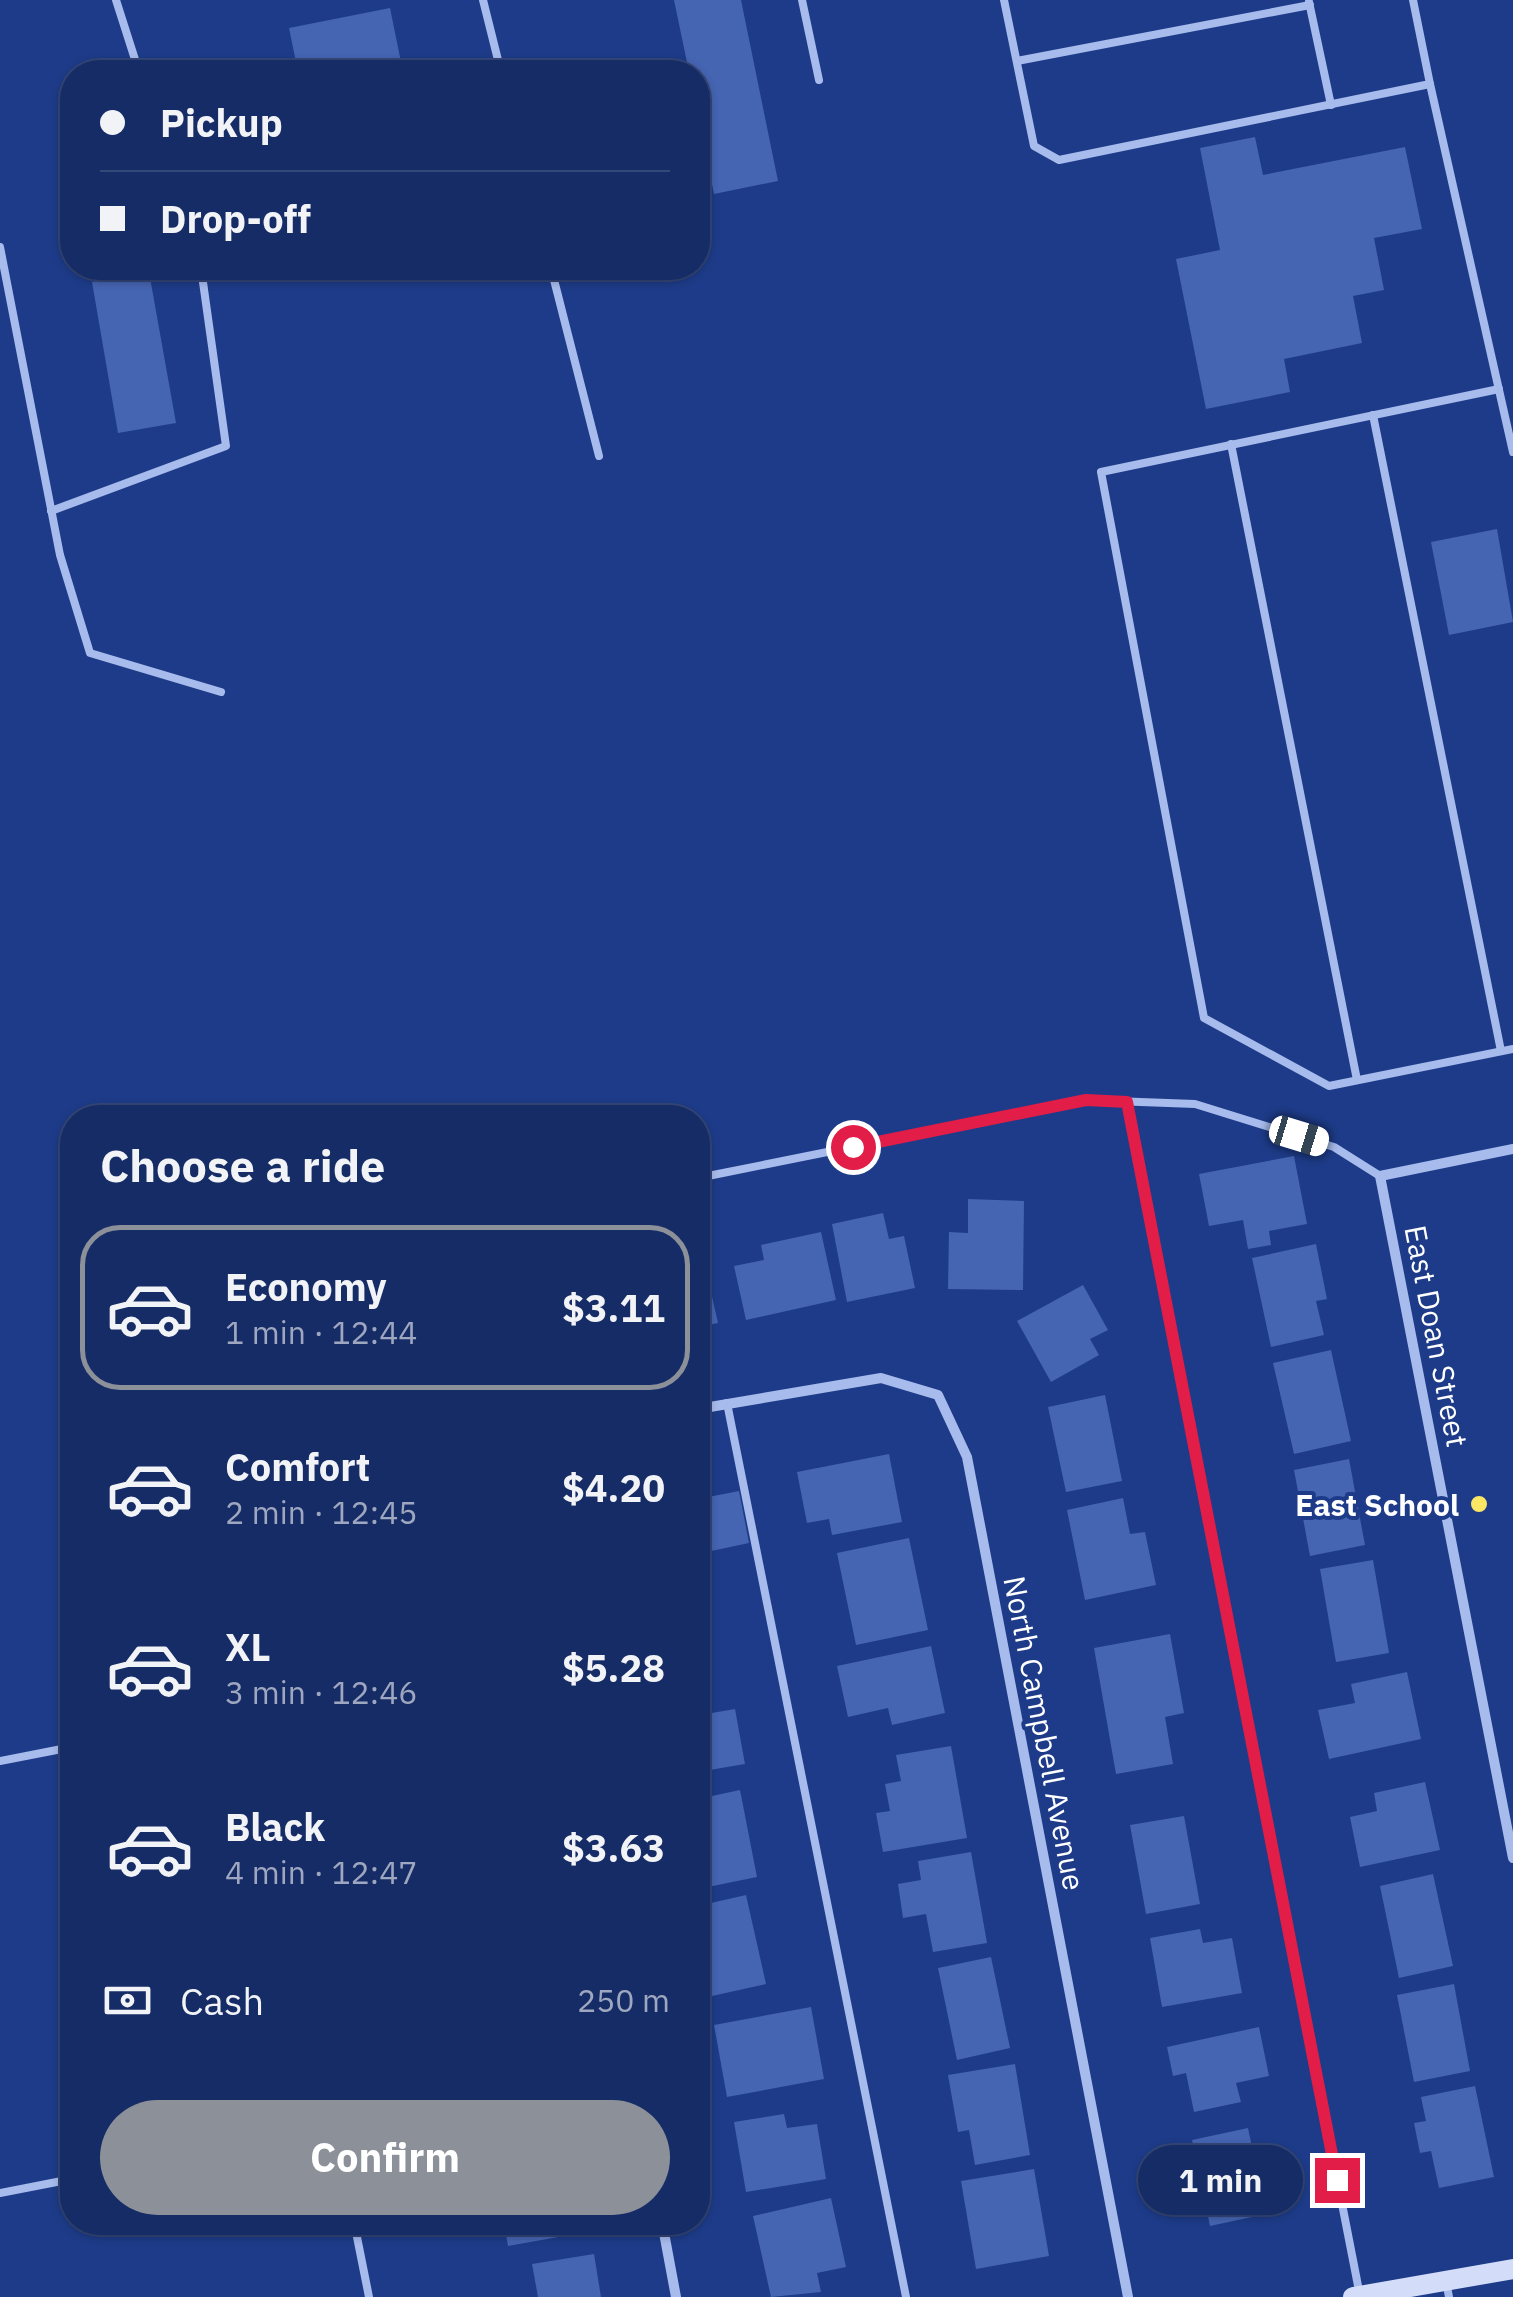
<!DOCTYPE html>
<meta charset="utf-8">
<style>
:root{--surface:#162c66;--page:#1f346c;--text:#f1f3f6;--muted:#9ea7bf;--line:#35487a;--accent:#8c9099}
body{margin:0;font-family:"IBM Plex Sans",sans-serif;background:var(--page);color:var(--text);height:100vh;display:flex;flex-direction:column;font-size:38px;white-space:nowrap}
*{box-sizing:border-box;margin:0}
p{font-size:32px;color:var(--muted)}
.icon{flex:none;width:55px;height:55px;fill:none;stroke:currentColor;stroke-width:2;stroke-linecap:round;stroke-linejoin:round}
.map{position:relative;flex:1;overflow:hidden}
.details{position:absolute;left:60px;top:1105px;width:650px;height:1130px;display:flex;flex-direction:column;background:var(--surface);border-radius:40px;box-shadow:0 2px 8px #0004,0 0 0 2px var(--line)}
.details>*{flex:none}
.banner{position:absolute;left:60px;top:60px;width:650px;height:220px;border-radius:40px;box-shadow:0 2px 8px #0004,0 0 0 2px var(--line);display:grid;align-content:center;height:220px;padding:0 40px;background:var(--surface)}
.end{position:absolute;width:45px;height:45px;margin:-22px;border:12px solid #e11d48;background:#fff;box-shadow:0 0 0 5px #fff}
.from{border-radius:50%}
.bubble{position:absolute;height:70px;border-radius:35px;background:var(--surface);box-shadow:0 2px 8px #0004,0 0 0 2px var(--line);font-size:32px;font-weight:800;line-height:70px;text-align:center}
.car{position:absolute;width:30px;height:60px;margin:-30px -15px;border-radius:12px;box-shadow:0 0 8px 2px #0007;background:linear-gradient(#fff 24%,#345 0 40%,#fff 0 76%,#345 0 86%,#fff 0)}
.banner b{display:flex;align-items:center;gap:35px;height:95px;font-size:38px}
.banner b+b{border-top:2px solid var(--line)}
.banner i{width:25px;height:25px;background:var(--text)}
ul{padding:0;list-style:none}
li{display:flex;align-items:center;gap:30px;height:165px;margin:0 20px 15px;padding:0 20px;border:5px solid transparent;border-radius:40px}
li div{flex:1}
li b{display:block;font-size:38px}
li em{font-style:normal;font-weight:800}
li.on{border-color:var(--accent)}
li>.icon{width:90px;height:90px;stroke-width:1.5}
h2{padding:0 40px;font-size:45px;line-height:120px}
.pay{display:flex;align-items:center;gap:25px;height:110px;padding:0 40px;font-size:38px}
.pay p{margin-inline-start:auto}
.action{display:flex;gap:20px;margin-top:auto;padding:20px 40px}
.action a{flex:1;height:115px;border-radius:60px;background:var(--accent);color:#fff;font-size:40px;font-weight:800;line-height:115px;text-align:center}
.map>svg:first-child{display:block}
</style>
<div class="map">
<svg width="1513" height="2297" viewBox="0 0 1513 2297">
<rect width="100%" height="100%" fill="#1d3b88"/>
<!-- building -->
<g fill="#4564b1">
<polygon points="674,0 741,0 778,181 714,194 698,115 698,72 689,72"/>
<polygon points="390,8 403,72 298,72 289,28"/>
<polygon points="1255,137 1263,175 1405,147 1422,229 1374,238 1384,290 1353,296 1362,343 1284,359 1290,392 1206,409 1176,259 1220,250 1200,148"/>
<polygon points="149,272 176,423 118,433 92,282"/>
<polygon points="1497,529 1513,622 1449,635 1431,542"/>
<polygon points="1294,1156 1307,1224 1269,1231 1271,1245 1248,1249 1243,1220 1209,1226 1199,1174"/>
<polygon points="968,1199 1024,1201 1023,1290 948,1289 949,1232 968,1233"/>
<polygon points="883,1213 889,1239 904,1236 915,1288 847,1302 832,1224"/>
<polygon points="821,1232 836,1300 746,1320 734,1266 764,1260 761,1245"/>
<polygon points="1316,1244 1327,1299 1316,1301 1324,1335 1271,1347 1252,1258"/>
<polygon points="706,1270 718,1323 698,1327 698,1271"/>
<polygon points="1083,1285 1108,1330 1090,1339 1099,1355 1051,1382 1017,1321"/>
<polygon points="1331,1350 1351,1441 1294,1454 1273,1363"/>
<polygon points="1105,1395 1122,1481 1066,1492 1048,1407"/>
<polygon points="889,1454 902,1522 832,1535 829,1519 807,1523 797,1472"/>
<polygon points="1349,1459 1365,1545 1310,1556 1294,1470"/>
<polygon points="739,1491 749,1543 702,1553 705,1565 698,1567 698,1499"/>
<polygon points="1123,1498 1130,1534 1145,1532 1156,1585 1085,1600 1067,1510"/>
<polygon points="909,1538 928,1630 856,1645 837,1553"/>
<polygon points="1373,1560 1389,1653 1336,1662 1320,1569"/>
<polygon points="702,1633 710,1674 698,1676 698,1634"/>
<polygon points="1170,1634 1184,1713 1165,1717 1173,1764 1116,1774 1094,1648"/>
<polygon points="931,1646 945,1713 892,1725 888,1708 848,1717 837,1666"/>
<polygon points="1407,1672 1421,1739 1329,1759 1318,1710 1355,1703 1351,1684"/>
<polygon points="704,1697 706,1714 735,1709 745,1764 698,1772 698,1698"/>
<polygon points="951,1746 967,1838 883,1852 876,1813 890,1811 885,1784 901,1781 896,1755"/>
<polygon points="1425,1782 1440,1850 1360,1867 1350,1817 1377,1811 1374,1793"/>
<polygon points="740,1790 757,1877 698,1889 698,1799"/>
<polygon points="1184,1816 1200,1904 1146,1914 1130,1825"/>
<polygon points="971,1852 987,1943 933,1952 926,1914 903,1918 898,1884 921,1880 918,1861"/>
<polygon points="1433,1874 1453,1966 1399,1978 1380,1886"/>
<polygon points="746,1895 766,1984 712,1996 698,1930 698,1906"/>
<polygon points="1200,1929 1203,1943 1232,1938 1242,1993 1162,2007 1150,1938"/>
<polygon points="991,1957 1010,2048 957,2060 938,1968"/>
<polygon points="1454,1984 1470,2071 1414,2082 1397,1995"/>
<polygon points="811,2007 824,2079 727,2097 714,2025"/>
<polygon points="1259,2027 1269,2076 1236,2083 1241,2102 1194,2112 1186,2073 1173,2076 1167,2047"/>
<polygon points="1015,2064 1030,2155 975,2165 969,2130 958,2132 948,2075"/>
<polygon points="1475,2086 1494,2177 1439,2188 1431,2151 1420,2153 1414,2123 1426,2121 1421,2097"/>
<polygon points="784,2114 787,2128 817,2124 826,2179 746,2192 734,2122"/>
<polygon points="1248,2128 1266,2214 1210,2226 1192,2140"/>
<polygon points="1034,2169 1049,2256 976,2269 961,2181"/>
<polygon points="831,2198 846,2267 817,2273 821,2292 771,2297 753,2216"/>
<polygon points="504,2222 591,2222 592,2231 508,2246"/>
<polygon points="594,2254 601,2297 538,2297 532,2264"/>
</g>
<g fill="none" stroke-linecap="round" stroke-linejoin="round">
<!-- service -->
<g stroke="#a7bbec" stroke-width="8">
<polyline points="116,0 139,72"/>
<polyline points="483,0 501,72"/>
<polyline points="802,0 819,80"/>
<polyline points="1004,0 1034,146 1059,160 1430,84 1413,0"/>
<polyline points="1309,2 1331,105"/>
<polyline points="1017,61 1310,5"/>
<polyline points="1430,84 1513,452"/>
<polyline points="0,247 60,555 90,653 221,692"/>
<polyline points="551,268 599,456"/>
<polyline points="1499,389 1101,472 1204,1018 1329,1086 1513,1049"/>
<polyline points="1373,415 1501,1051"/>
<polyline points="1231,444 1357,1080"/>
<polyline points="51,511 226,446 201,268"/>
<polyline points="1127,1102 1360,2296"/>
<polyline points="698,1178 1086,1100 1195,1104 1334,1147 1380,1176"/>
<polyline points="727,1403 906,2297"/>
<polyline points="0,1761 72,1747"/>
<polyline points="0,2193 72,2179"/>
<polyline points="354,2222 369,2297"/>
<polyline points="1446,2281 1449,2297"/>
</g>
<!-- minor -->
<g stroke="#a7bbec" stroke-width="10">
<polyline points="1513,1149 1380,1176 1513,1858"/>
<polyline points="698,1409 881,1378 938,1395 967,1457 1128,2297"/>
<polyline points="662,2222 676,2297"/>
</g>
<!-- secondary -->
<polyline stroke="#d3ddf9" stroke-width="20" points="1353,2297 1513,2269"/>
</g>
<g fill="none" stroke-linecap="round" stroke-linejoin="round">
<!-- route -->
<polyline stroke="#e11d48" stroke-width="12" points="853,1147 1086,1100 1127,1102 1337,2180"/>
</g>
<!-- markers -->
<circle fill="#fce765" stroke="#1d3b88" stroke-width="4" cx="1479" cy="1504" r="10"/>
<g text-anchor="middle" dominant-baseline="central" stroke-width="8" stroke-linejoin="round" paint-order="stroke">
<!-- street labels -->
<g font-size="30" fill="#fff" stroke="#1d3b88">
<text transform="translate(1437 1336) rotate(79)">East Doan Street</text>
<text transform="translate(1045 1733) rotate(79)">North Campbell Avenue</text>
</g>
<!-- poi labels -->
<g font-size="30" font-weight="bold" fill="#fff" stroke="#1d3b88" text-anchor="end">
<text x="1459" y="1504">East School</text>
</g>
</g>
</svg>
<i class="end from" style="left:853px;top:1147px"></i>
<i class="end" style="left:1337px;top:2180px"></i>
<div class="bubble" style="left:1138px;top:2145px;width:165px">1 min</div>
<i class="car" style="left:1299px;top:1136px;rotate:107deg"></i>
<div class="banner">
<b><i class="from"></i>Pickup</b>
<b><i></i>Drop-off</b>
</div>
<section class="details">
<h2>Choose a ride</h2>
<ul>
<li class="on"><svg class="icon" aria-label="car" viewBox="0 0 24 24"><path d="M5 17H2v-5l4-1 3-4h7l3 4 3 1v5h-3M9 17h6M6 11h13"/><circle cx="7" cy="17" r="2"/><circle cx="17" cy="17" r="2"/></svg><div><b>Economy</b><p>1 min · 12:44</p></div><em>$3.11</em></li>
<li><svg class="icon" aria-label="car" viewBox="0 0 24 24"><path d="M5 17H2v-5l4-1 3-4h7l3 4 3 1v5h-3M9 17h6M6 11h13"/><circle cx="7" cy="17" r="2"/><circle cx="17" cy="17" r="2"/></svg><div><b>Comfort</b><p>2 min · 12:45</p></div><em>$4.20</em></li>
<li><svg class="icon" aria-label="car" viewBox="0 0 24 24"><path d="M5 17H2v-5l4-1 3-4h7l3 4 3 1v5h-3M9 17h6M6 11h13"/><circle cx="7" cy="17" r="2"/><circle cx="17" cy="17" r="2"/></svg><div><b>XL</b><p>3 min · 12:46</p></div><em>$5.28</em></li>
<li><svg class="icon" aria-label="car" viewBox="0 0 24 24"><path d="M5 17H2v-5l4-1 3-4h7l3 4 3 1v5h-3M9 17h6M6 11h13"/><circle cx="7" cy="17" r="2"/><circle cx="17" cy="17" r="2"/></svg><div><b>Black</b><p>4 min · 12:47</p></div><em>$3.63</em></li>
</ul>
<div class="pay"><svg class="icon" aria-label="cash" viewBox="0 0 24 24"><path d="M3 7h18v10H3z"/><circle cx="12" cy="12" r="2"/></svg>Cash<p>250 m</p></div>
<div class="action"><a>Confirm</a></div>
</section>
</div>
